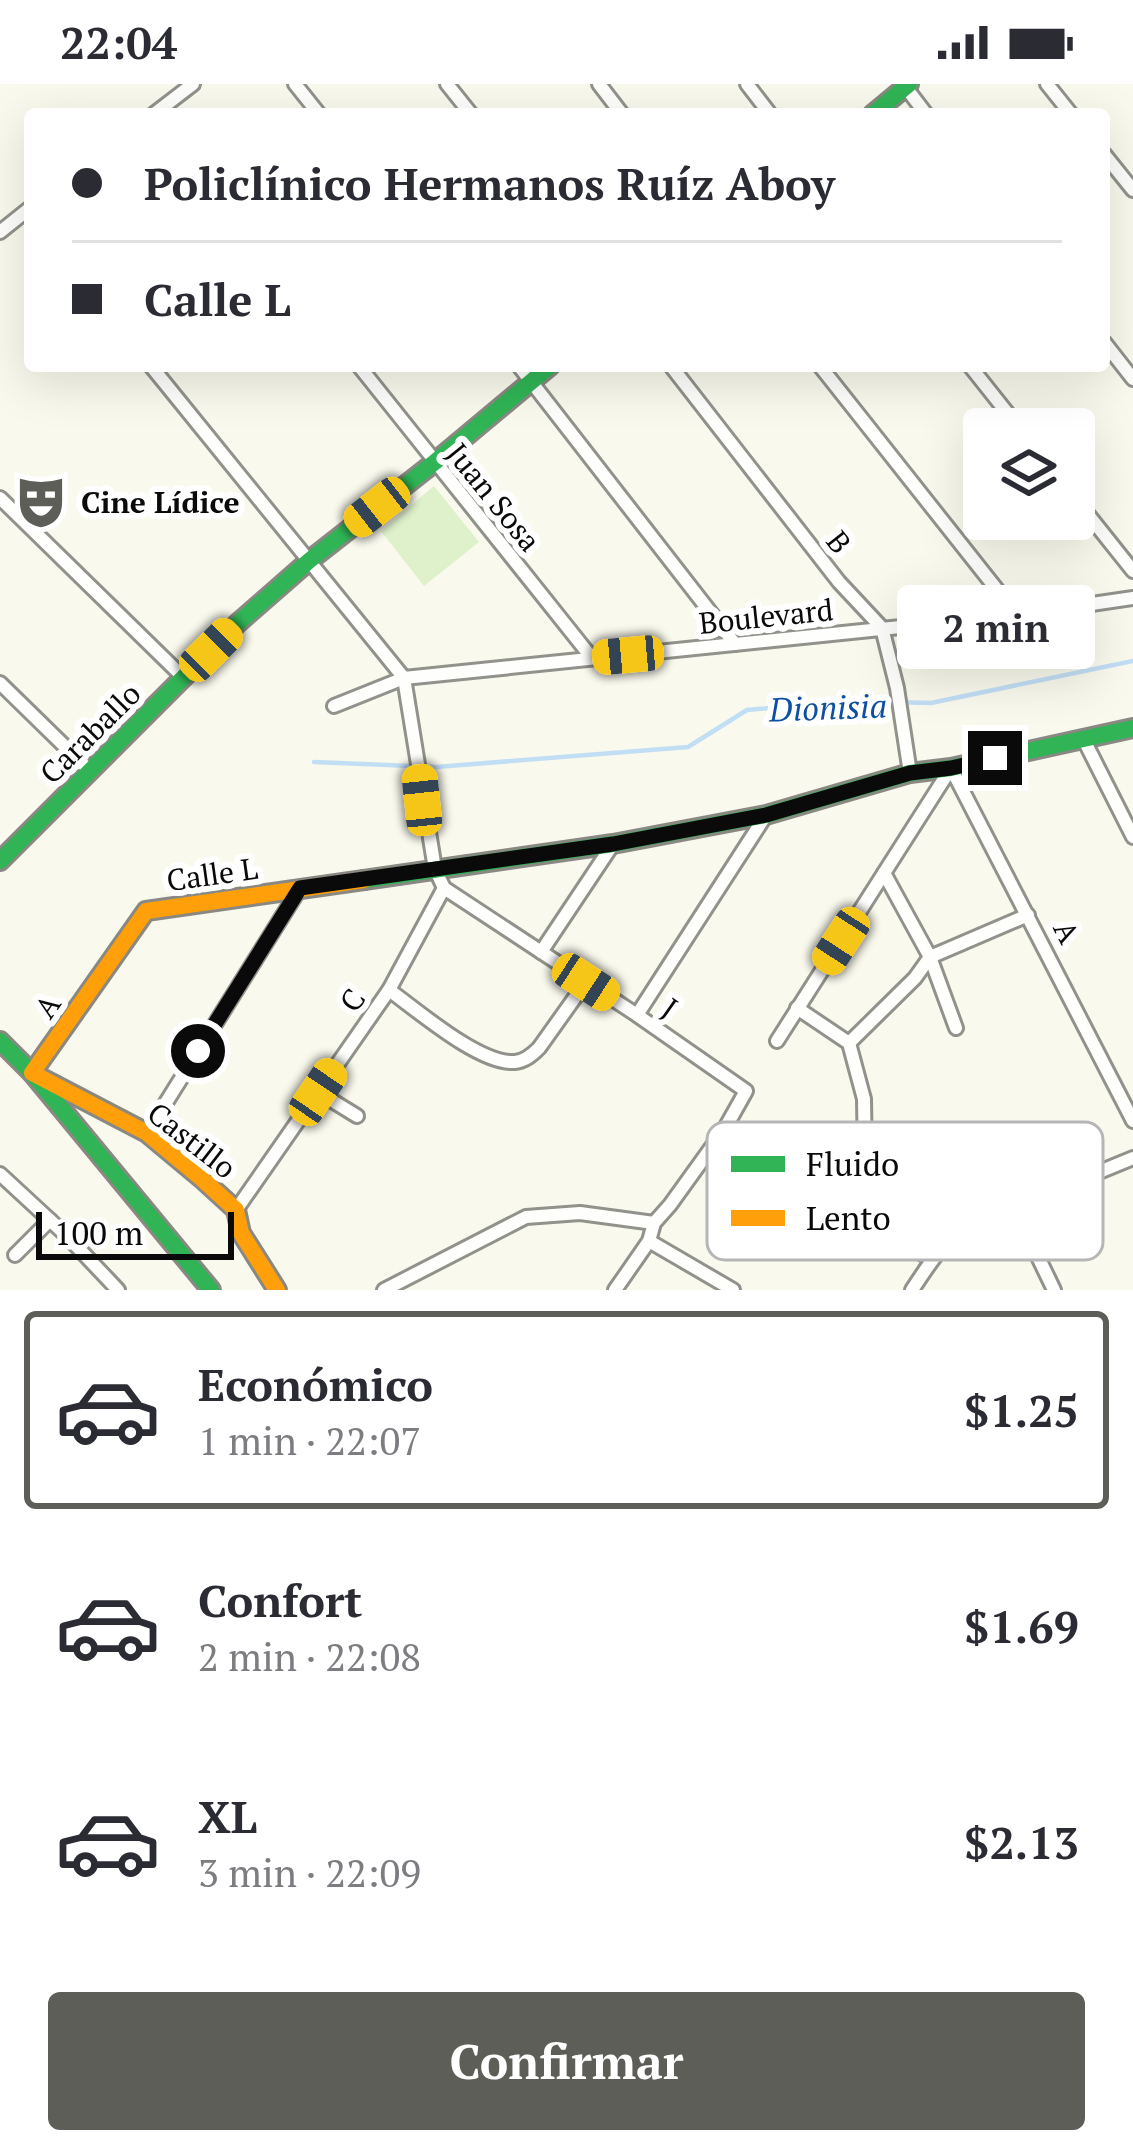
<!DOCTYPE html>
<html lang="es">
<meta charset="utf-8">
<style>
:root{--surface:#fff;--page:#f7f7f7;--text:#2b2b33;--muted:#7c7c81;--line:#e1e1e2;--accent:#5e5e59}
body{margin:0;font-family:"PT Serif",serif;background:var(--page);color:var(--text);height:100vh;display:flex;flex-direction:column;font-size:45px;white-space:nowrap}
*{box-sizing:border-box;margin:0}
p{font-size:39px;color:var(--muted)}
.icon{flex:none;width:66px;height:66px;fill:none;stroke:currentColor;stroke-width:2;stroke-linecap:round;stroke-linejoin:round}
.map{position:relative;height:1206px;overflow:hidden}
.panel{display:flex;flex-direction:column;background:var(--surface);flex:1}
.panel>*{flex:none}
.top-card{position:absolute;left:24px;top:24px;width:1086px;height:264px;border-radius:12px;box-shadow:0 12px 48px #0002;display:grid;align-content:center;height:264px;padding:0 48px;background:var(--surface)}
.fabs{position:absolute;left:963px;top:324px;display:grid;gap:24px}
.fabs a{display:grid;place-items:center;width:132px;height:132px;border-radius:12px;background:var(--surface);box-shadow:0 12px 48px #0002;font-size:60px}
.scale{position:absolute;left:36px;bottom:30px;width:198px;box-sizing:border-box;padding-left:12px;border:6px solid #0a0a0a;border-top:0;font-size:33px;line-height:42px;white-space:nowrap;color:#0a0a0a;-webkit-text-stroke:9px #fff;paint-order:stroke}
.end{position:absolute;width:54px;height:54px;margin:-27px;border:15px solid #0a0a0a;background:#fff;box-shadow:0 0 0 6px #fff}
.from{border-radius:50%}
.bubble{position:absolute;height:84px;border-radius:12px;background:var(--surface);box-shadow:0 12px 48px #0002;font-size:39px;font-weight:700;line-height:84px;text-align:center}
.car{position:absolute;width:36px;height:72px;margin:-36px -18px;border-radius:15px;box-shadow:0 0 9px 3px #0007;background:linear-gradient(#f5c518 24%,#345 0 40%,#f5c518 0 76%,#345 0 86%,#f5c518 0)}
.top-card b{display:flex;align-items:center;gap:42px;height:114px;font-size:45px}
.top-card b+b{border-top:3px solid var(--line)}
.top-card i{width:30px;height:30px;background:var(--text)}
ul{padding:21px 0 0;list-style:none}
li{display:flex;align-items:center;gap:36px;height:198px;margin:0 24px 18px;padding:0 24px;border:6px solid transparent;border-radius:12px}
li div{flex:1}
li b{display:block;font-size:45px}
li em{font-style:normal;font-weight:700}
li.on{border-color:var(--accent)}
li>.icon{width:108px;height:108px;stroke-width:1.5}
.action{display:flex;gap:24px;margin-top:auto;padding:24px 48px}
.action a{flex:1;height:138px;border-radius:12px;background:var(--accent);color:#fff;font-size:48px;font-weight:700;line-height:138px;text-align:center}
.status{display:flex;justify-content:space-between;align-items:center;height:84px;padding:0 60px;background:var(--surface);direction:ltr}
.status svg{height:33px;fill:currentColor}
.map>svg:first-child{display:block}
</style>
<div class="status"><b>22:04</b><svg viewBox="0 0 49 12"><path d="M0 12V9h3v3zM5 12V6h3v6zM10 12V3h3v9zM15 12V0h3v12zM26 1h20v11H26zM47 4h2v5h-2z"/></svg></div>
<div class="map">
<svg width="1133" height="1206" viewBox="0 0 1133 1206">
<rect width="100%" height="100%" fill="#faf9ed"/>
<!-- green -->
<polygon fill="#def1cb" points="434,402 479,458 424,502 381,447"/>
<g fill="none" stroke-linecap="round" stroke-linejoin="round">
<!-- stream -->
<polyline stroke="#c2def5" stroke-width="4.5" points="314,678 436,683 688,663 747,626 849,617 931,619 1133,577"/>
<defs>
<g id="street">
<polyline points="295,0 319,30"/>
<polyline points="447,0 471,30"/>
<polyline points="599,0 622,30"/>
<polyline points="747,0 770,30"/>
<polyline points="1047,0 1071,30"/>
<polyline points="904,1 926,30"/>
<polyline points="154,30 193,0"/>
<polyline points="1104,70 1133,106"/>
<polyline points="0,148 30,124"/>
<polyline points="1104,258 1133,295"/>
<polyline points="151,282 404,594 435,785 444,804 389,906 236,1126"/>
<polyline points="359,282 592,574"/>
<polyline points="519,282 735,560"/>
<polyline points="671,282 839,498 882,544 897,604 910,689"/>
<polyline points="820,282 1017,531"/>
<polyline points="970,282 1020,345"/>
<polyline points="1074,413 1133,487"/>
<polyline points="0,414 183,593"/>
<polyline points="0,599 90,687"/>
<polyline points="334,622 404,594 1017,531 1133,514"/>
<polyline points="1083,654 1133,753"/>
<polyline points="884,789 930,873 956,944"/>
<polyline points="444,804 637,931 746,1007 724,1046 670,1121 654,1139 649,1157 615,1206"/>
<polyline points="541,868 613,760"/>
<path d="M389,906C417,926 480,981 515,978C525,977 532,971 539,964L586,898"/>
<polyline points="797,924 849,959 864,1015 866,1140 932,1175"/>
<polyline points="637,931 766,731"/>
<polyline points="777,957 951,684 1133,1037"/>
<polyline points="849,959 915,894 930,873 1028,831"/>
<polyline points="318,1008 357,1032"/>
<polyline points="724,1046 826,1117"/>
<polyline points="147,1049 300,804"/>
<polyline points="0,1090 66,1151 118,1206"/>
<polyline points="1015,1125 1054,1206"/>
<polyline points="649,1157 733,1206"/>
<polyline points="15,1171 50,1136"/>
<polyline points="384,1206 526,1133 580,1129 654,1139"/>
<path d="M912,1206C928,1182 942,1158 968,1142L1133,1074"/>
</g>
<g id="fast">
<polyline points="873,30 909,0"/>
<polyline points="0,777 238,539 310,476 435,378 550,282"/>
<polyline points="364,796 613,760 766,731 910,689 951,684 1133,644"/>
<polyline points="0,957 32,989 211,1206"/>
</g>
<polyline id="slow" points="277,1206 241,1149 236,1126 201,1094 147,1049 32,989 146,827 364,796"/>
</defs>
<!-- street casing -->
<use href="#street" stroke="#92928c" stroke-width="18"/>
<!-- fast casing -->
<use href="#fast" stroke="#898883" stroke-width="22"/>
<!-- slow casing -->
<use href="#slow" stroke="#898883" stroke-width="22"/>
<!-- street -->
<use href="#street" stroke="#fefefc" stroke-width="12"/>
<!-- fast -->
<use href="#fast" stroke="#30b455" stroke-width="16"/>
<!-- slow -->
<use href="#slow" stroke="#ff9f0a" stroke-width="16"/>
</g>
<g fill="none" stroke-linecap="round" stroke-linejoin="round">
<!-- route -->
<polyline stroke="#0a0a0a" stroke-width="15" points="198,967 300,804 613,760 766,731 910,689 951,684 995,674"/>
</g>
<!-- icons -->
<defs>
<symbol id="theatre-bare" viewBox="-9 -9 18 18"><path d="M-5-5.5Q0-4 5-5.5V0Q5 5 0 6Q-5 5-5 0ZM-3.3-2.5H-1v1.5H-3.3ZM1-2.5H3.3v1.5H1ZM-2.8 1Q0 5.5 2.8 1Z" fill="#5e5e59" stroke="#fff" stroke-width="2.5" paint-order="stroke"/></symbol>
</defs>
<g fill-rule="evenodd">
<use href="#theatre-bare" x="3" y="380" width="76" height="76"/>
</g>
<g text-anchor="middle" dominant-baseline="central" stroke-width="12" stroke-linejoin="round" paint-order="stroke">
<!-- street labels -->
<g font-size="30" fill="#0a0a0a" stroke="#fff">
<text transform="translate(494 413) rotate(51)">Juan Sosa</text>
<text transform="translate(839 458) rotate(52)">B</text>
<text transform="translate(766 532) rotate(-6)">Boulevard</text>
<text transform="translate(90 649) rotate(-45)">Caraballo</text>
<text transform="translate(212 790) rotate(-8)">Calle L</text>
<text transform="translate(1067 848) rotate(63)">A</text>
<text transform="translate(352 916) rotate(-55)">C</text>
<text transform="translate(47 922) rotate(-55)">A</text>
<text transform="translate(670 924) rotate(35)">J</text>
<text transform="translate(192 1056) rotate(38)">Castillo</text>
</g>
<!-- poi labels -->
<g font-size="30" font-weight="bold" fill="#0a0a0a" stroke="#fff" text-anchor="start">
<text x="81" y="418">Cine Lídice</text>
</g>
<!-- water labels -->
<g font-size="33" font-style="italic" fill="#0f4fa1" stroke="#fff">
<text transform="translate(828 623) rotate(-2)">Dionisia</text>
</g>
</g>
<!-- legend -->
<rect x="707" y="1038" width="396" height="138" rx="18" fill="#fff" stroke="#b6b6b6" stroke-width="3"/>
<rect x="731" y="1072" width="54" height="16" fill="#30b455"/>
<rect x="731" y="1126" width="54" height="16" fill="#ff9f0a"/>
<g font-size="33" fill="#0a0a0a">
<text x="806" y="1092">Fluido</text>
<text x="806" y="1146">Lento</text>
</g>
</svg>
<div class="fabs">
<a><svg class="icon" aria-label="layers" viewBox="0 0 24 24"><path d="M12 4l9 5-9 5-9-5zM3 14l9 5 9-5"/></svg></a>
</div>
<div class="scale">100 m</div>
<i class="end from" style="left:198px;top:967px"></i>
<i class="end" style="left:995px;top:674px"></i>
<div class="bubble" style="left:897px;top:501px;width:198px">2 min</div>
<i class="car" style="left:377px;top:423px;rotate:232deg"></i>
<i class="car" style="left:211px;top:566px;rotate:45deg"></i>
<i class="car" style="left:628px;top:571px;rotate:265deg"></i>
<i class="car" style="left:422px;top:716px;rotate:354deg"></i>
<i class="car" style="left:841px;top:857px;rotate:213deg"></i>
<i class="car" style="left:586px;top:898px;rotate:123deg"></i>
<i class="car" style="left:318px;top:1008px;rotate:34deg"></i>
<div class="top-card">
<b><i class="from"></i>Policlínico Hermanos Ruíz Aboy</b>
<b><i></i>Calle L</b>
</div>
</div>
<section class="panel">
<ul>
<li class="on"><svg class="icon" aria-label="car" viewBox="0 0 24 24"><path d="M5 17H2v-5l4-1 3-4h7l3 4 3 1v5h-3M9 17h6M6 11h13"/><circle cx="7" cy="17" r="2"/><circle cx="17" cy="17" r="2"/></svg><div><b>Económico</b><p>1 min · 22:07</p></div><em>$1.25</em></li>
<li><svg class="icon" aria-label="car" viewBox="0 0 24 24"><path d="M5 17H2v-5l4-1 3-4h7l3 4 3 1v5h-3M9 17h6M6 11h13"/><circle cx="7" cy="17" r="2"/><circle cx="17" cy="17" r="2"/></svg><div><b>Confort</b><p>2 min · 22:08</p></div><em>$1.69</em></li>
<li><svg class="icon" aria-label="car" viewBox="0 0 24 24"><path d="M5 17H2v-5l4-1 3-4h7l3 4 3 1v5h-3M9 17h6M6 11h13"/><circle cx="7" cy="17" r="2"/><circle cx="17" cy="17" r="2"/></svg><div><b>XL</b><p>3 min · 22:09</p></div><em>$2.13</em></li>
</ul>
<div class="action"><a>Confirmar</a></div>
</section>
